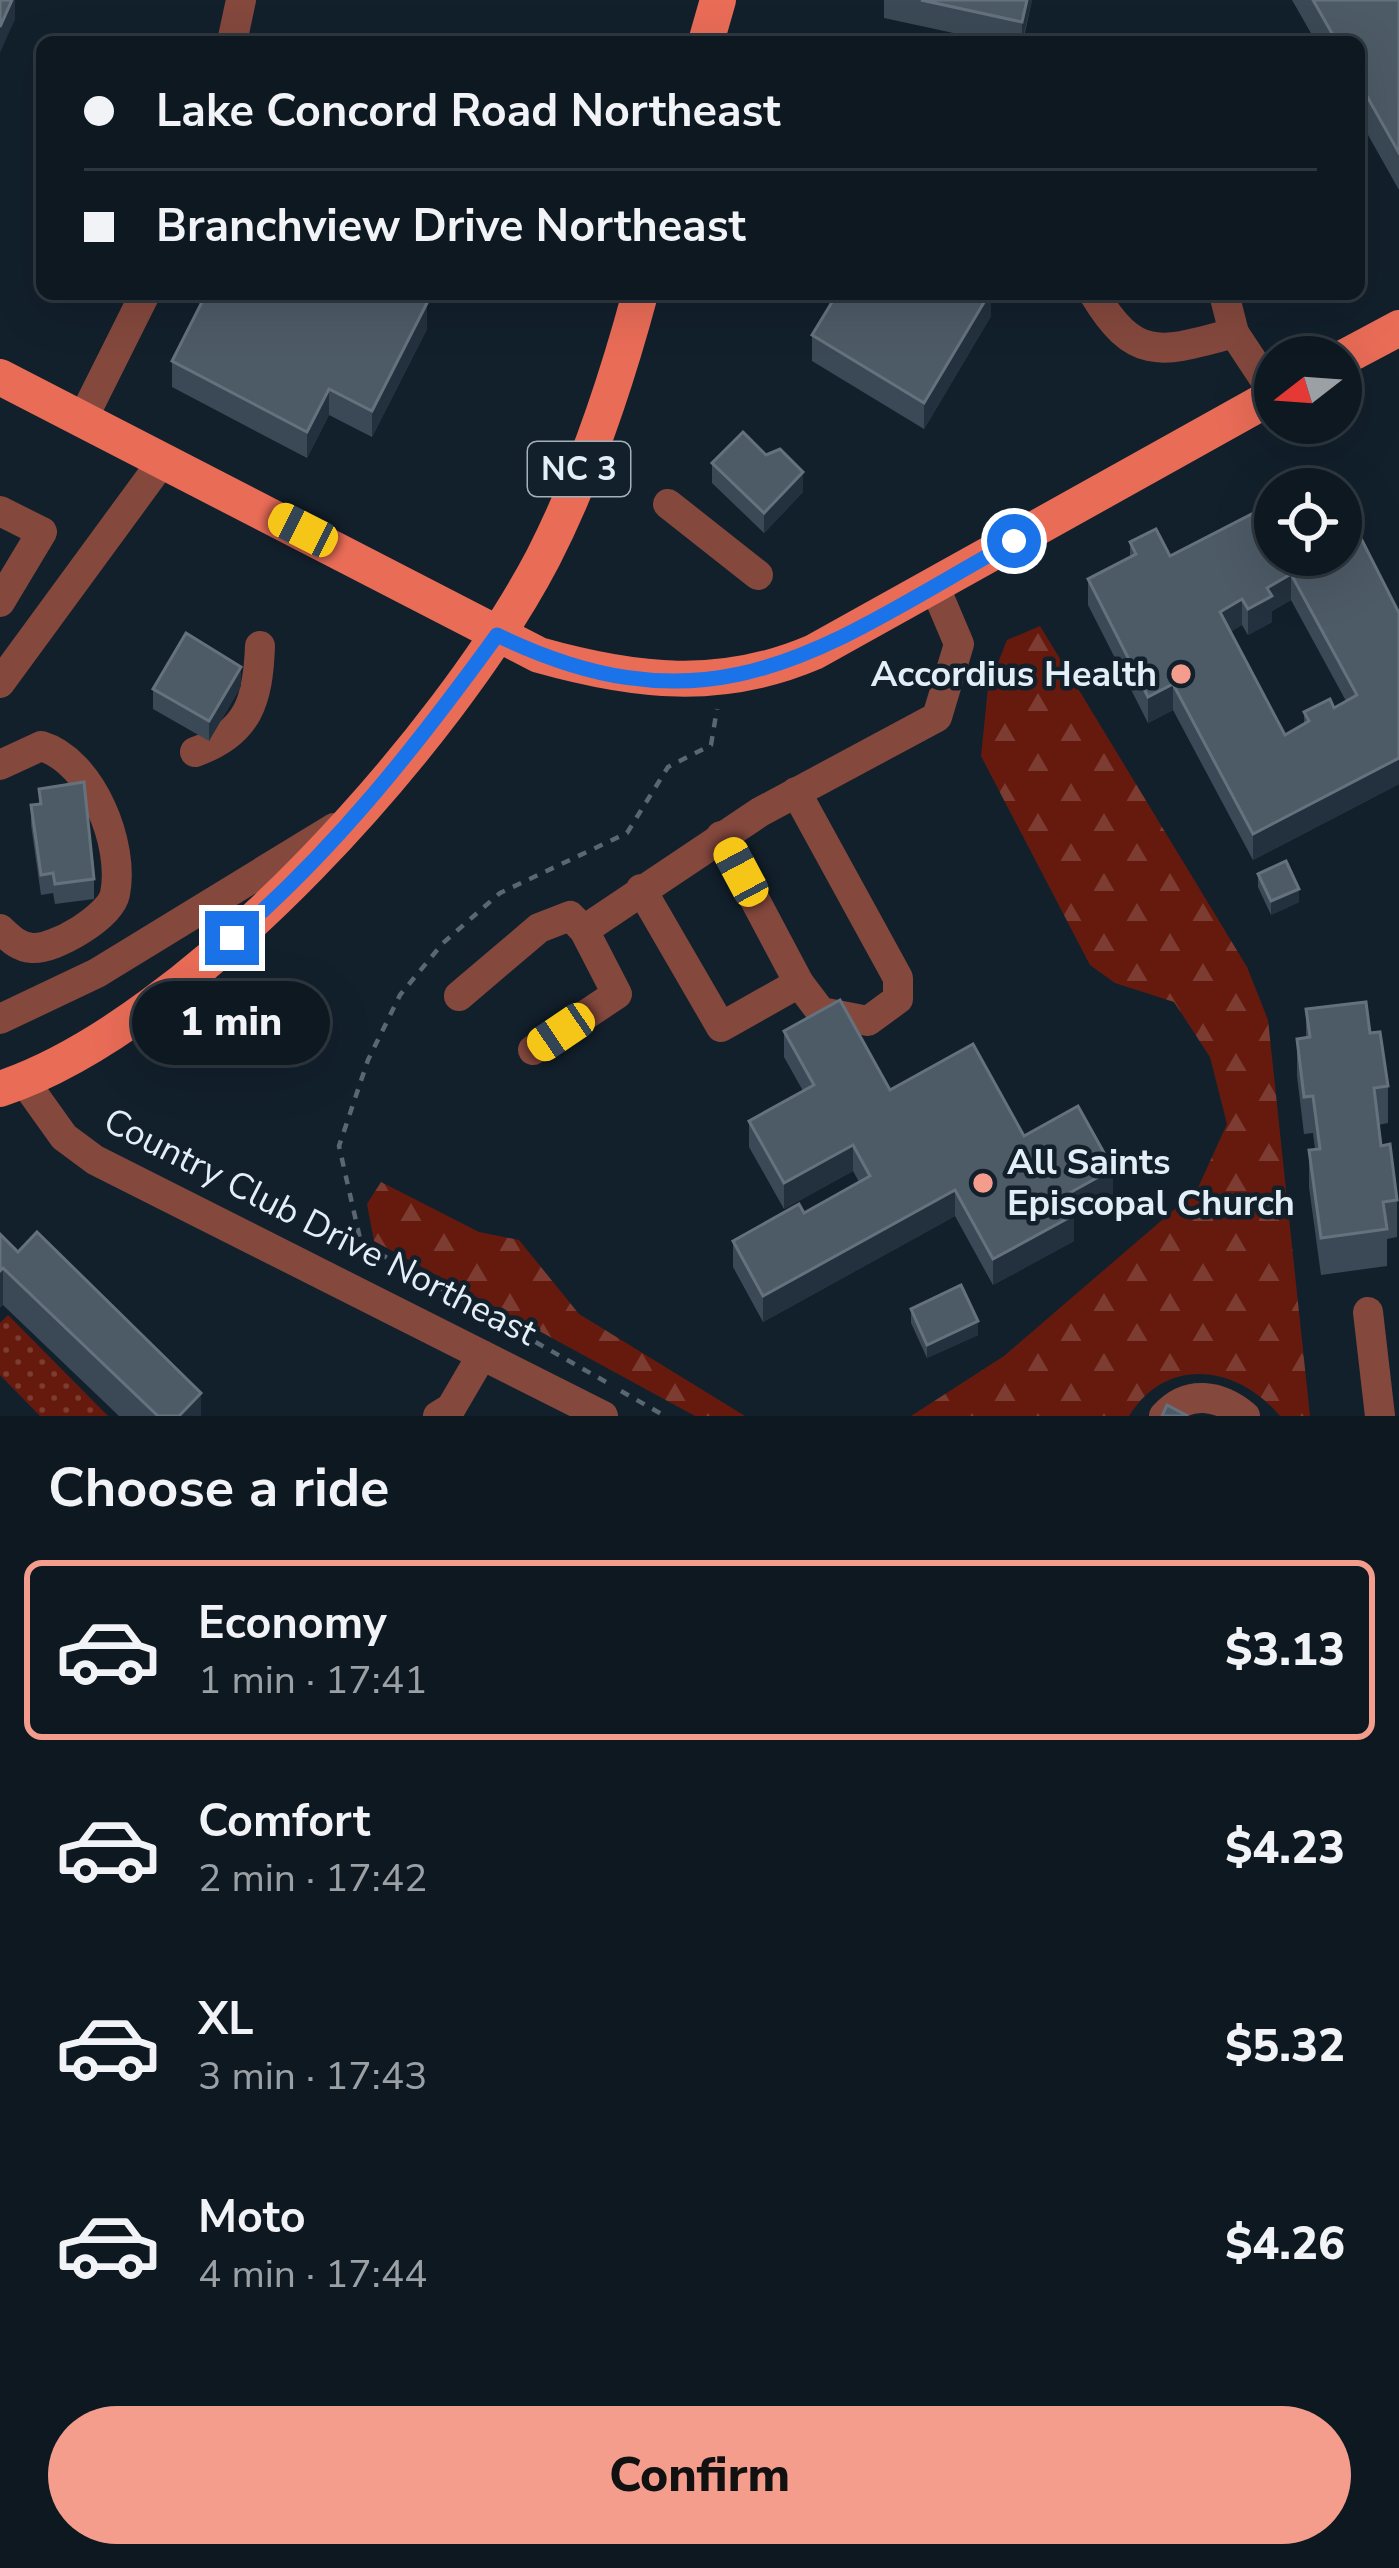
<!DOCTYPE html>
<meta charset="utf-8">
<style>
:root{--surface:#0e1821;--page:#17212a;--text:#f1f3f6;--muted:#9ba0a5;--line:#2e373f;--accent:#f49d8c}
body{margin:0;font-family:"Nunito Sans",sans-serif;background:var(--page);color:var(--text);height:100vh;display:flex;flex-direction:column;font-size:45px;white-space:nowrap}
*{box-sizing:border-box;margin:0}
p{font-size:39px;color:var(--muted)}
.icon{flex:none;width:66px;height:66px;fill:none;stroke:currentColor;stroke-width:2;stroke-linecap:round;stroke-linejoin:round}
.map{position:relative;height:1416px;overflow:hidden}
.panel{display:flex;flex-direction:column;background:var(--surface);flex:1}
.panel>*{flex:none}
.top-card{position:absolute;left:36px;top:36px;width:1329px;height:264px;border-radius:18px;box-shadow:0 12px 48px #0002,0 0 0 3px var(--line);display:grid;align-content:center;height:264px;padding:0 48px;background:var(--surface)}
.needle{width:78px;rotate:253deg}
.fabs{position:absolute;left:1254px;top:336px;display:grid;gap:24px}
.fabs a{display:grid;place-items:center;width:108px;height:108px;border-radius:50%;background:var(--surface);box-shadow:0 12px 48px #0002,0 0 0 3px var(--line);font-size:60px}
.end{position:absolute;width:54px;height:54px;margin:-27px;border:15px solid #1a73e8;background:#fff;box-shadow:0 0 0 6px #fff}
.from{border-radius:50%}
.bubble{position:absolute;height:84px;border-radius:42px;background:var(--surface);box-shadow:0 12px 48px #0002,0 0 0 3px var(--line);font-size:39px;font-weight:800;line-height:84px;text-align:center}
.car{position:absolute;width:36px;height:72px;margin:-36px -18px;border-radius:15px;box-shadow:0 0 9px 3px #0007;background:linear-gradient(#f5c518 24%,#345 0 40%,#f5c518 0 76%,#345 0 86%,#f5c518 0)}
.top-card b{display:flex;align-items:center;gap:42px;height:114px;font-size:45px}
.top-card b+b{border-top:3px solid var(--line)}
.top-card i{width:30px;height:30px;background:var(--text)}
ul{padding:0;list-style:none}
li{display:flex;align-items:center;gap:36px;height:180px;margin:0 24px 18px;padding:0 24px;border:6px solid transparent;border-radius:18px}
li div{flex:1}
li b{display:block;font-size:45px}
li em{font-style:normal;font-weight:800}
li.active{border-color:var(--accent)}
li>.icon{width:108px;height:108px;stroke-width:1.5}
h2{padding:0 48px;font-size:54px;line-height:144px}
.cta{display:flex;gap:24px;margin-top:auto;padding:24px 48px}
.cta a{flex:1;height:138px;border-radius:72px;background:var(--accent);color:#111;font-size:48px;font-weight:800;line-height:138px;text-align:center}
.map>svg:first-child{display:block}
</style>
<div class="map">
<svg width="1399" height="1416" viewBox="0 0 1399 1416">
<defs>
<pattern id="grass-dots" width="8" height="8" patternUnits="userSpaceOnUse" patternTransform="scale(3)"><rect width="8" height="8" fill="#661a0e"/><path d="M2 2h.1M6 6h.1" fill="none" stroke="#7c3c32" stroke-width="1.8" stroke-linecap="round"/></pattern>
<pattern id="forest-firs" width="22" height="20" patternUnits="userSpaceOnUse" patternTransform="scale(3)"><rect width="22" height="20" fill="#661a0e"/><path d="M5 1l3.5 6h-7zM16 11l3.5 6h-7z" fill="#7c3c32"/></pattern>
</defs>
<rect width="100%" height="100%" fill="#12202c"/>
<!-- grass -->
<polygon fill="url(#grass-dots)" points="8,1315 108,1416 40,1416 0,1375 0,1323"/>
<!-- forest -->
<g fill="url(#forest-firs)">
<path d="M1040,626L1247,967L1268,1020L1310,1416H1280C1239,1366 1167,1354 1129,1416H911L1004,1356L1197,1190L1227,1124L1210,1057L1174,1002L1115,983L1090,965L981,756L988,688L1007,640Z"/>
<polygon points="381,1182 479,1232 519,1240 579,1314 745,1416 695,1416 374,1241 367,1204"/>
</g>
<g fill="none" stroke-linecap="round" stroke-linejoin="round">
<!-- path -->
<g stroke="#5a6772" stroke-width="4.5" stroke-dasharray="9 9" stroke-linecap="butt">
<polyline points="606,1382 361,1243 339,1146 368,1060 400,995 443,943 500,893 627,833 668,767 711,745 717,709"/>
<polyline points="621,1391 665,1416"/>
</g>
<!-- minor -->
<g stroke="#84483d" stroke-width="30">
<polyline points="232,42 241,0"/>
<path d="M1094,294C1136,364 1163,352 1234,333L1224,294"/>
<polyline points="1234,333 1275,395"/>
<polyline points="83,418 145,294"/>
<polyline points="668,504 758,575"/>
<polyline points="0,511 42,532 0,602"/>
<polyline points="0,683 164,459"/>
<path d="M195,752C249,733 258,700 260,646"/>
<path d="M0,765L41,746C92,761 125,845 115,894C110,917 54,950 32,948C18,947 10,938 0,929"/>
<polyline points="721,836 799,983 821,1012 868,1021 898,999 898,978 796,792"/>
<polyline points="641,889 721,1027 799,983"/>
<polyline points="459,996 539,928 570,916 584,930"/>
<polyline points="0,1019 97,973 334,828"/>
<polyline points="533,1050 617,994 584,930 760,812 937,717 959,644 934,585"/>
<polyline points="24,1081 64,1137 95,1160 603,1416"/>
<polyline points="1368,1312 1380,1416"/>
<polyline points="438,1416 451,1408 482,1355"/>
<path d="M1164,1416C1188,1389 1220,1395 1245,1416"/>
</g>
<!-- major -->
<g stroke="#e96c57" stroke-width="36">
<polyline points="706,42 718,0"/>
<polyline points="1341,359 1399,328"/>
<path d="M0,377L539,655C635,682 721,692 814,652L1275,395"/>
<path d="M0,1089C193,1025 450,736 543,558C585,476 616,383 640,294"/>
</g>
</g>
<!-- wall -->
<g fill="#3b4956" fill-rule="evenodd">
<polygon points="884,0 1032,0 1023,42 995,42 884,18"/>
<polygon points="1292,0 1399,0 1399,190 1359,119 1359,42 1316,42"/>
<polygon points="991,294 991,316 924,429 812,361 812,335"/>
<polygon points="427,329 372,437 329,415 307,458 172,387 172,361"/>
<polygon points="766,455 803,492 764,533 712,483 712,463"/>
<path d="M1275,502L1399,613V784L1253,860L1173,710L1148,723L1088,605V579L1130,557V542L1170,556ZM1291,600L1346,701L1334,708L1304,712V724L1285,735L1230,632L1242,625L1248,635L1272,622V611Z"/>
<polygon points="241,686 209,741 153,709 153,689"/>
<polygon points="39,789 94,879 94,899 55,904 53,893 41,895 31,825 31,805 39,804"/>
<polygon points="1258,874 1299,902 1271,915 1258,887"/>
<polygon points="1306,1009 1370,1033 1388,1086 1388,1123 1378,1125 1381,1146 1397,1200 1397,1237 1387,1239 1387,1266 1321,1275 1309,1187 1309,1150 1315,1149 1313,1133 1304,1134 1297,1076 1297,1039 1306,1037"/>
<polygon points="784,1031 890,1090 1024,1136 1113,1195 1074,1216 1074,1241 993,1285 955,1216 763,1322 733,1267 733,1241 804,1213 859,1182 853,1171 784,1209 749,1147 749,1121 803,1091 784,1057"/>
<polygon points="0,1234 201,1416 119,1416 3,1305"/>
<polygon points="911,1309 978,1335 927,1358 911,1323"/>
</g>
<!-- shaded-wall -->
<g fill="#23313e">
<polygon points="12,0 15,0 15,19 0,53 0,27"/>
<polygon points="1027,0 1032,0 1022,42 1022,22"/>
<polygon points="989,294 991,294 991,316 924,429 924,403"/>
<polygon points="1131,294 1146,294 1131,302"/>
<polygon points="427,303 427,329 372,437 372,411"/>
<polygon points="329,389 329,415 307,458 307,432"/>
<polygon points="803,472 803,492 764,533 764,513"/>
<polygon points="1291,574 1291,600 1272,611 1272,622 1248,635 1248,609 1267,588"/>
<polygon points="1242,599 1242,625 1220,638 1220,612"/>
<polygon points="241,667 241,686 209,741 209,721"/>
<polygon points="1173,684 1173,710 1148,723 1148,697"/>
<polygon points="1399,758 1399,784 1253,860 1253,834"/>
<polygon points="1299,889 1299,902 1271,915 1271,901"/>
<polygon points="853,1145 853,1171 784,1209 784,1183"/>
<polygon points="1113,1169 1113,1195 1074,1216 1074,1241 993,1285 993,1259 1064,1196"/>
<polygon points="955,1190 955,1216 763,1322 763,1296"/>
<polygon points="3,1268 3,1305 0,1308 0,1271"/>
<polygon points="978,1321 978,1335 927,1358 927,1345"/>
<polygon points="201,1393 201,1416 179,1416"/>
</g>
<!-- building -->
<g fill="#4d5b67" stroke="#65727e" stroke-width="3" fill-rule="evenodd">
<polygon points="0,0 12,0 0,27"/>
<polygon points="921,0 1027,0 1022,22"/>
<polygon points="1313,0 1399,0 1399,153 1359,82 1359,42 1337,42"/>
<polygon points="206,294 411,294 427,303 372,411 329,389 307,432 172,361"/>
<polygon points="837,294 989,294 924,403 812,335"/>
<polygon points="743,432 766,455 780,449 803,472 764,513 712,463"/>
<polygon points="1329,475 1336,489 1300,489"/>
<path d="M1341,499L1399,613V758L1253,834L1173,684L1148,697L1088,579L1136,554L1130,542L1156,529L1170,556L1275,502V555H1341ZM1291,574L1357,695L1334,708L1330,699L1304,712L1309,721L1285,735L1220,612L1242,599L1248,609L1272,596L1267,588Z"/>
<polygon points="186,633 241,667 209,721 153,689"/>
<polygon points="84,782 94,879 55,884 53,873 41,875 31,805 41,804 39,789"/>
<polygon points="1286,861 1299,889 1271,901 1258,874"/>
<polygon points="840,1000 890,1090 973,1044 1024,1136 1078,1106 1113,1169 1064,1196 1074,1215 993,1259 955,1190 763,1296 733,1241 799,1204 804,1213 870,1176 853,1145 784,1183 749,1121 814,1085 784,1031"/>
<polygon points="1366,1002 1370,1033 1380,1032 1388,1086 1374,1088 1381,1146 1390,1144 1397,1200 1383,1202 1387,1229 1321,1238 1309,1150 1320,1149 1313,1096 1304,1097 1297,1039 1310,1037 1306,1009"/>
<polygon points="37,1232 201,1393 179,1416 158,1416 3,1268 0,1271 0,1234 18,1252"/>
<polygon points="961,1285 978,1321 927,1345 911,1309"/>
<polygon points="1167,1405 1188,1416 1162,1416"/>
</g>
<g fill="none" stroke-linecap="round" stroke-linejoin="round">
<!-- route -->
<path stroke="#1a73e8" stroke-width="15" d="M232,938C335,850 418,744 497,635C716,741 827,645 1014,541"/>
</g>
<!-- markers -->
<g fill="#f49d8c" stroke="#12202c" stroke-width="4.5">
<circle cx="1181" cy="674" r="12"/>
<circle cx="983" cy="1183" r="12"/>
</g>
<g text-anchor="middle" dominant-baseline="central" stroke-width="9" stroke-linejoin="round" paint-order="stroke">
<!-- shield labels -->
<rect fill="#12202c" stroke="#a5b0b9" stroke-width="3" x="528" y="442" width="102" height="54" rx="9"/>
<g font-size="33" font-weight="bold" fill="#e4eef6">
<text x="579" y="469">NC 3</text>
</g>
<!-- poi labels -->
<g font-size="36" font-weight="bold" fill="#e4eef6" stroke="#12202c" text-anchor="end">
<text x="1157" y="674">Accordius Health</text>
<text x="1007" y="1162" text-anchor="start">All Saints<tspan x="1007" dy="41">Episcopal Church</tspan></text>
</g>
<!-- street labels -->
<g font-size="36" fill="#e4eef6" stroke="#12202c">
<text transform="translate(320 1227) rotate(27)">Country Club Drive Northeast</text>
</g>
</g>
</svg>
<div class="fabs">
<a><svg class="needle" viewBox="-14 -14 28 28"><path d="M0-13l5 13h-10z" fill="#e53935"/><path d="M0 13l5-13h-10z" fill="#9ba0a5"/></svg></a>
<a><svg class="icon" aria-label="locate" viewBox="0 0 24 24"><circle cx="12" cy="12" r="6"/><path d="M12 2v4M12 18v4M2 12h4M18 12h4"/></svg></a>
</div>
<i class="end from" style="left:1014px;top:541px"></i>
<i class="end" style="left:232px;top:938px"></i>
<div class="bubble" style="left:132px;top:981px;width:198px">1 min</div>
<i class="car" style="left:303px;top:530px;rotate:297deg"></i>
<i class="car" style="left:741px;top:872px;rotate:332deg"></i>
<i class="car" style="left:561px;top:1032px;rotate:236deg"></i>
<div class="top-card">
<b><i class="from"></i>Lake Concord Road Northeast</b>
<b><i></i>Branchview Drive Northeast</b>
</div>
</div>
<section class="panel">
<h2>Choose a ride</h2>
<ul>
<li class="active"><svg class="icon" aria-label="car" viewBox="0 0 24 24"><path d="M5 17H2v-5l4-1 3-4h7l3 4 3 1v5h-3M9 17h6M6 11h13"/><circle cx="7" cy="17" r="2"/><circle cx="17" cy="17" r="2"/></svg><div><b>Economy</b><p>1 min · 17:41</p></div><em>$3.13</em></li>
<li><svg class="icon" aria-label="car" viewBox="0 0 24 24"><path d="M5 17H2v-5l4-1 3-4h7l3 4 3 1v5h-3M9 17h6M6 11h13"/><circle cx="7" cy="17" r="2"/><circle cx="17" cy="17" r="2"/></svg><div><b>Comfort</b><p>2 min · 17:42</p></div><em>$4.23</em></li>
<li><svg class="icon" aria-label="car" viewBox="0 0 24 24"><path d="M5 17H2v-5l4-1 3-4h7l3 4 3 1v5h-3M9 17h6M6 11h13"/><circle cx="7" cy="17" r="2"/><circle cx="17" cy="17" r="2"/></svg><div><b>XL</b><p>3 min · 17:43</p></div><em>$5.32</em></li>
<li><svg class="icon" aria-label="car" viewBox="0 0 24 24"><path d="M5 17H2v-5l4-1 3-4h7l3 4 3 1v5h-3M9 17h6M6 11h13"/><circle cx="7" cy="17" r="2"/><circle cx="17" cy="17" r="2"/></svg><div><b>Moto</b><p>4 min · 17:44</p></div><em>$4.26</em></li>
</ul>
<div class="cta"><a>Confirm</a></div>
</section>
